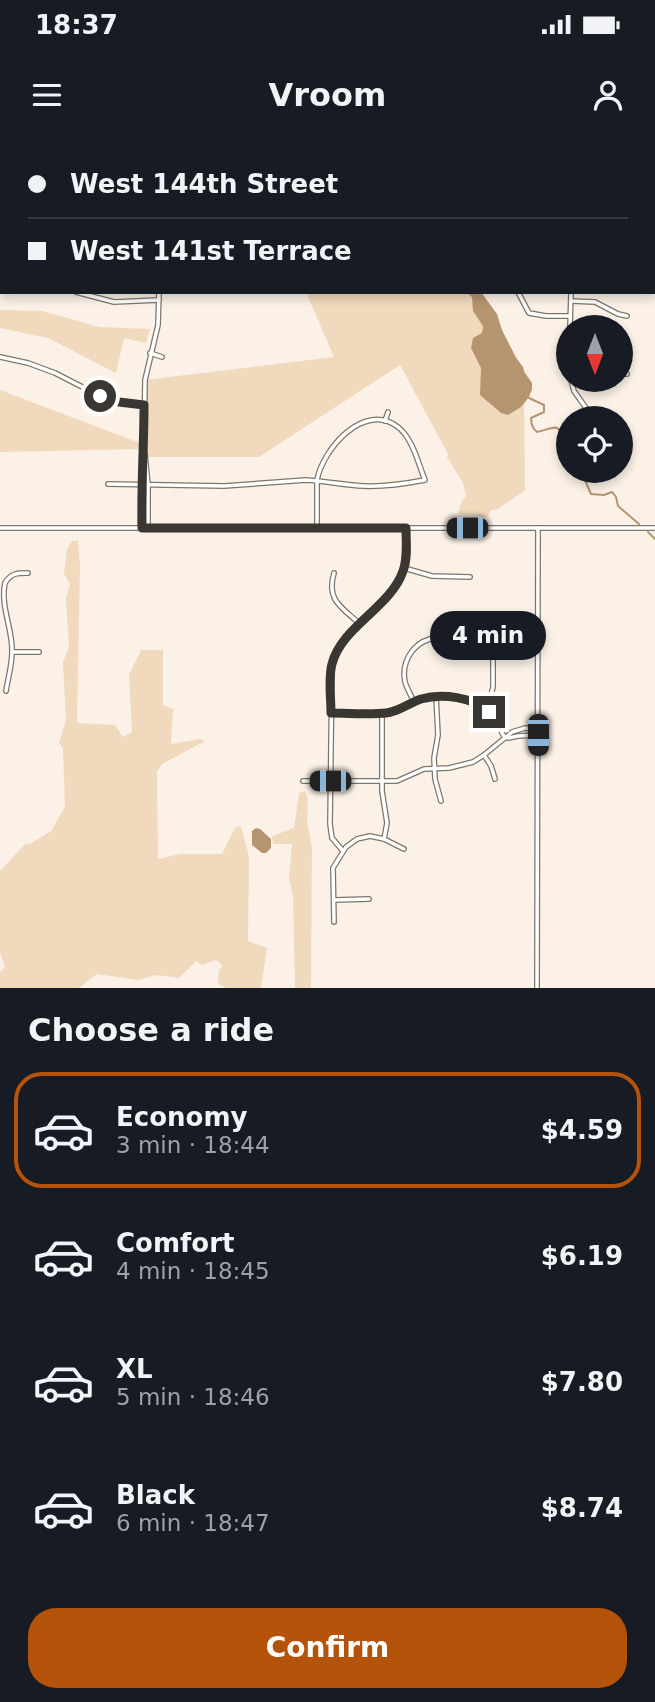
<!DOCTYPE html>
<meta charset="utf-8">
<style>
:root{--surface:#171b24;--page:#242831;--text:#f1f3f6;--muted:#9ea1a6;--line:#363941;--accent:#b45309}
body{margin:0;font-family:"DejaVu Sans",sans-serif;background:var(--page);color:var(--text);height:100vh;display:flex;flex-direction:column;font-size:26px;white-space:nowrap}
*{box-sizing:border-box;margin:0}
p{font-size:23px;color:var(--muted)}
.icon{flex:none;width:38px;height:38px;fill:none;stroke:currentColor;stroke-width:2;stroke-linecap:round;stroke-linejoin:round}
.map{position:relative;height:848px;overflow:hidden}
.sheet{display:flex;flex-direction:column;background:var(--surface);flex:1}
.sheet>*{flex:none}
.banner{position:absolute;left:0px;top:0px;width:656px;height:154px;box-shadow:0 4px 10px #0003;display:grid;align-content:center;height:154px;padding:0 28px;background:var(--surface)}
.needle{width:46px;rotate:180deg}
.controls{position:absolute;left:556px;top:175px;display:grid;gap:14px}
.controls a{display:grid;place-items:center;width:77px;height:77px;border-radius:50%;background:var(--surface);box-shadow:0 4px 10px #0003;font-size:35px}
.end{position:absolute;width:32px;height:32px;margin:-16px;border:9px solid #3a3631;background:#fff;box-shadow:0 0 0 4px #fff}
.from{border-radius:50%}
.bubble{position:absolute;height:49px;border-radius:24px;background:var(--surface);box-shadow:0 4px 10px #0003;font-size:23px;font-weight:800;line-height:49px;text-align:center}
.car{position:absolute;width:21px;height:42px;margin:-21px -10px;border-radius:9px;box-shadow:0 0 5px 2px #0007;background:linear-gradient(#222 24%,#8ab4d8 0 40%,#222 0 76%,#8ab4d8 0 86%,#222 0)}
.banner b{display:flex;align-items:center;gap:24px;height:66px;font-size:26px}
.banner b+b{border-top:2px solid var(--line)}
.banner i{width:18px;height:18px;background:var(--text)}
ul{padding:0;list-style:none}
li{display:flex;align-items:center;gap:21px;height:116px;margin:0 14px 10px;padding:0 14px;border:4px solid transparent;border-radius:28px}
li div{flex:1}
li b{display:block;font-size:26px}
li em{font-style:normal;font-weight:800}
li.on{border-color:var(--accent)}
li>.icon{width:63px;height:63px;stroke-width:1.5}
h2{padding:0 28px;font-size:32px;line-height:84px}
.action{display:flex;gap:14px;margin-top:auto;padding:14px 28px}
.action a{flex:1;height:80px;border-radius:28px;background:var(--accent);color:#fff;font-size:28px;font-weight:800;line-height:80px;text-align:center}
.status{display:flex;justify-content:space-between;align-items:center;height:49px;padding:0 35px;background:var(--surface);direction:ltr}
.status svg{height:19px;fill:currentColor}
header{display:flex;justify-content:space-between;align-items:center;height:91px;padding:0 28px;background:var(--surface);font-size:32px;font-weight:800}
.map>svg:first-child{display:block}
</style>
<div class="status"><b>18:37</b><svg viewBox="0 0 49 12"><path d="M0 12V9h3v3zM5 12V6h3v6zM10 12V3h3v9zM15 12V0h3v12zM26 1h20v11H26zM47 4h2v5h-2z"/></svg></div>
<header><svg class="icon" aria-label="menu" viewBox="0 0 24 24"><path d="M4 6h16M4 12h16M4 18h16"/></svg>Vroom<svg class="icon" aria-label="person" viewBox="0 0 24 24"><circle cx="12" cy="8" r="4"/><path d="M4 21q1-7 8-7t8 7"/></svg></header>
<div class="map">
<svg width="655" height="848" viewBox="0 0 655 848">
<rect width="100%" height="100%" fill="#fbf1e6"/>
<!-- green -->
<g fill="#f1d9bd">
<polygon points="0,0 391,0 391,2 79,2 77,0 71,2 2,2 2,32 0,34"/>
<polygon points="483,0 655,0 655,16 654,2 485,2"/>
<path d="M306,152H478L531,241C533,251 530,256 524,264L525,350L498,369L491,370L487,377L459,374L458,373L461,363L466,356L463,343L447,317L448,314L400,225L259,317H146L145,240L334,217Z"/>
<polygon points="0,170 42,171 99,187 150,189 146,203 124,198 116,233 48,198 0,188"/>
<polygon points="0,250 140,303 141,309 0,312"/>
<polygon points="72,401 78,401 80,425 77,583 115,585 123,597 132,592 129,535 141,510 163,510 163,565 173,569 171,604 200,599 205,601 162,624 157,631 158,719 180,714 222,714 235,688 241,686 249,717 248,801 267,808 261,848 225,848 218,844 219,830 223,826 216,820 202,825 196,821 179,838 156,835 138,840 97,834 79,848 0,848 0,833 5,826 0,812 0,731 25,704 30,704 51,691 65,667 63,608 59,603 66,580 63,522 69,506 66,458 70,444 64,434 67,409"/>
<polygon points="305,651 308,659 307,681 312,708 311,848 295,848 293,756 289,737 292,704 273,704 272,696 294,688 299,653"/>
</g>
<!-- water -->
<g fill="#b49570">
<polygon points="466,152 481,152 497,174 502,190 516,218 523,227 524,232 532,243 532,249 529,257 521,267 508,275 501,273 480,255 481,228 471,208 473,198 482,193 483,186 473,171 472,157"/>
<polygon points="256,688 260,689 271,699 271,708 266,713 262,713 252,705 252,691"/>
</g>
<g fill="none" stroke-linecap="round" stroke-linejoin="round">
<!-- stream -->
<g stroke="#b49570" stroke-width="2">
<polyline points="378,0 378,2"/>
<path d="M529,258L544,265V272L531,278C531,284 532,288 537,292C558,287 556,282 569,303"/>
<polyline points="581,331 591,354 604,355 612,352 616,357 618,366 639,384"/>
<polyline points="648,392 655,399"/>
</g>
<defs>
<g id="minor">
<polyline points="48,0 48,2"/>
<polyline points="422,0 422,2"/>
<polyline points="428,0 429,2"/>
<polyline points="0,67 2,66"/>
<polyline points="76,152 114,162 159,160"/>
<polyline points="518,152 529,173 546,176 570,176"/>
<polyline points="571,161 595,162 618,174 627,176"/>
<polyline points="570,187 571,152"/>
<polyline points="150,213 162,217"/>
<polyline points="0,217 28,223 55,233 100,256 119,263 144,265"/>
<polyline points="621,234 627,234"/>
<polyline points="571,240 574,251 593,278"/>
<polyline points="385,281 388,272"/>
<polyline points="145,314 148,345 148,387"/>
<path d="M108,344L224,346L306,340C325,341 344,345 363,346C384,347 404,344 425,340C418,323 413,299 398,287C364,261 323,309 317,340V388"/>
<polyline points="0,388 655,388"/>
<polyline points="142,388 141,339 144,309 145,240 158,185 159,152"/>
<polyline points="404,428 432,436 470,437"/>
<path d="M334,433C326,460 341,467 360,484"/>
<polyline points="12,512 39,512"/>
<path d="M6,551C8,538 12,525 12,512C13,489 0,467 5,443C11,433 17,433 28,433"/>
<polyline points="436,556 438,595 434,618 435,639 441,661"/>
<path d="M414,562C411,555 407,549 405,542C401,523 412,504 430,499C439,496 449,497 458,498C469,498 481,495 490,502L493,510V547L490,559L485,568"/>
<path d="M331,573C348,573 375,576 391,572C401,569 410,563 421,559C438,554 469,556 484,567C493,575 499,588 505,598"/>
<polyline points="382,573 382,651 387,683 384,699"/>
<polyline points="508,598 518,596 538,595"/>
<polyline points="484,615 491,626 495,639"/>
<polyline points="303,641 397,641 424,629 449,628 473,622 484,615 512,592 525,588 538,589"/>
<path d="M343,711L332,698L330,684L332,525L339,508L345,500L396,445C407,427 406,409 406,388"/>
<polyline points="334,760 369,759"/>
<polyline points="334,782 333,728 346,707 357,699 370,696 384,699 404,709"/>
<polyline points="537,848 538,388"/>
</g>
</defs>
<!-- minor casing -->
<use href="#minor" stroke="#7e756b" stroke-width="6"/>
<!-- minor -->
<use href="#minor" stroke="#fff" stroke-width="3.5"/>
</g>
<g fill="none" stroke-linecap="round" stroke-linejoin="round">
<!-- route -->
<path stroke="#3a3631" stroke-width="9" d="M100,256L119,262L144,265C144,306 141,347 142,388H406C406,402 408,418 403,431C391,467 341,487 332,524C328,539 331,557 331,573C349,573 368,575 386,573C398,572 409,563 421,559C442,553 473,557 489,572"/>
</g>
</svg>
<div class="controls">
<a><svg class="needle" viewBox="-14 -14 28 28"><path d="M0-13l5 13h-10z" fill="#e53935"/><path d="M0 13l5-13h-10z" fill="#9ea1a6"/></svg></a>
<a><svg class="icon" aria-label="locate" viewBox="0 0 24 24"><circle cx="12" cy="12" r="6"/><path d="M12 2v4M12 18v4M2 12h4M18 12h4"/></svg></a>
</div>
<i class="end from" style="left:100px;top:256px"></i>
<i class="end" style="left:489px;top:572px"></i>
<div class="bubble" style="left:430px;top:471px;width:116px">4 min</div>
<i class="car" style="left:467px;top:388px;rotate:270deg"></i>
<i class="car" style="left:538px;top:595px;rotate:180deg"></i>
<i class="car" style="left:330px;top:641px;rotate:270deg"></i>
<div class="banner">
<b><i class="from"></i>West 144th Street</b>
<b><i></i>West 141st Terrace</b>
</div>
</div>
<section class="sheet">
<h2>Choose a ride</h2>
<ul>
<li class="on"><svg class="icon" aria-label="car" viewBox="0 0 24 24"><path d="M5 17H2v-5l4-1 3-4h7l3 4 3 1v5h-3M9 17h6M6 11h13"/><circle cx="7" cy="17" r="2"/><circle cx="17" cy="17" r="2"/></svg><div><b>Economy</b><p>3 min · 18:44</p></div><em>$4.59</em></li>
<li><svg class="icon" aria-label="car" viewBox="0 0 24 24"><path d="M5 17H2v-5l4-1 3-4h7l3 4 3 1v5h-3M9 17h6M6 11h13"/><circle cx="7" cy="17" r="2"/><circle cx="17" cy="17" r="2"/></svg><div><b>Comfort</b><p>4 min · 18:45</p></div><em>$6.19</em></li>
<li><svg class="icon" aria-label="car" viewBox="0 0 24 24"><path d="M5 17H2v-5l4-1 3-4h7l3 4 3 1v5h-3M9 17h6M6 11h13"/><circle cx="7" cy="17" r="2"/><circle cx="17" cy="17" r="2"/></svg><div><b>XL</b><p>5 min · 18:46</p></div><em>$7.80</em></li>
<li><svg class="icon" aria-label="car" viewBox="0 0 24 24"><path d="M5 17H2v-5l4-1 3-4h7l3 4 3 1v5h-3M9 17h6M6 11h13"/><circle cx="7" cy="17" r="2"/><circle cx="17" cy="17" r="2"/></svg><div><b>Black</b><p>6 min · 18:47</p></div><em>$8.74</em></li>
</ul>
<div class="action"><a>Confirm</a></div>
</section>
